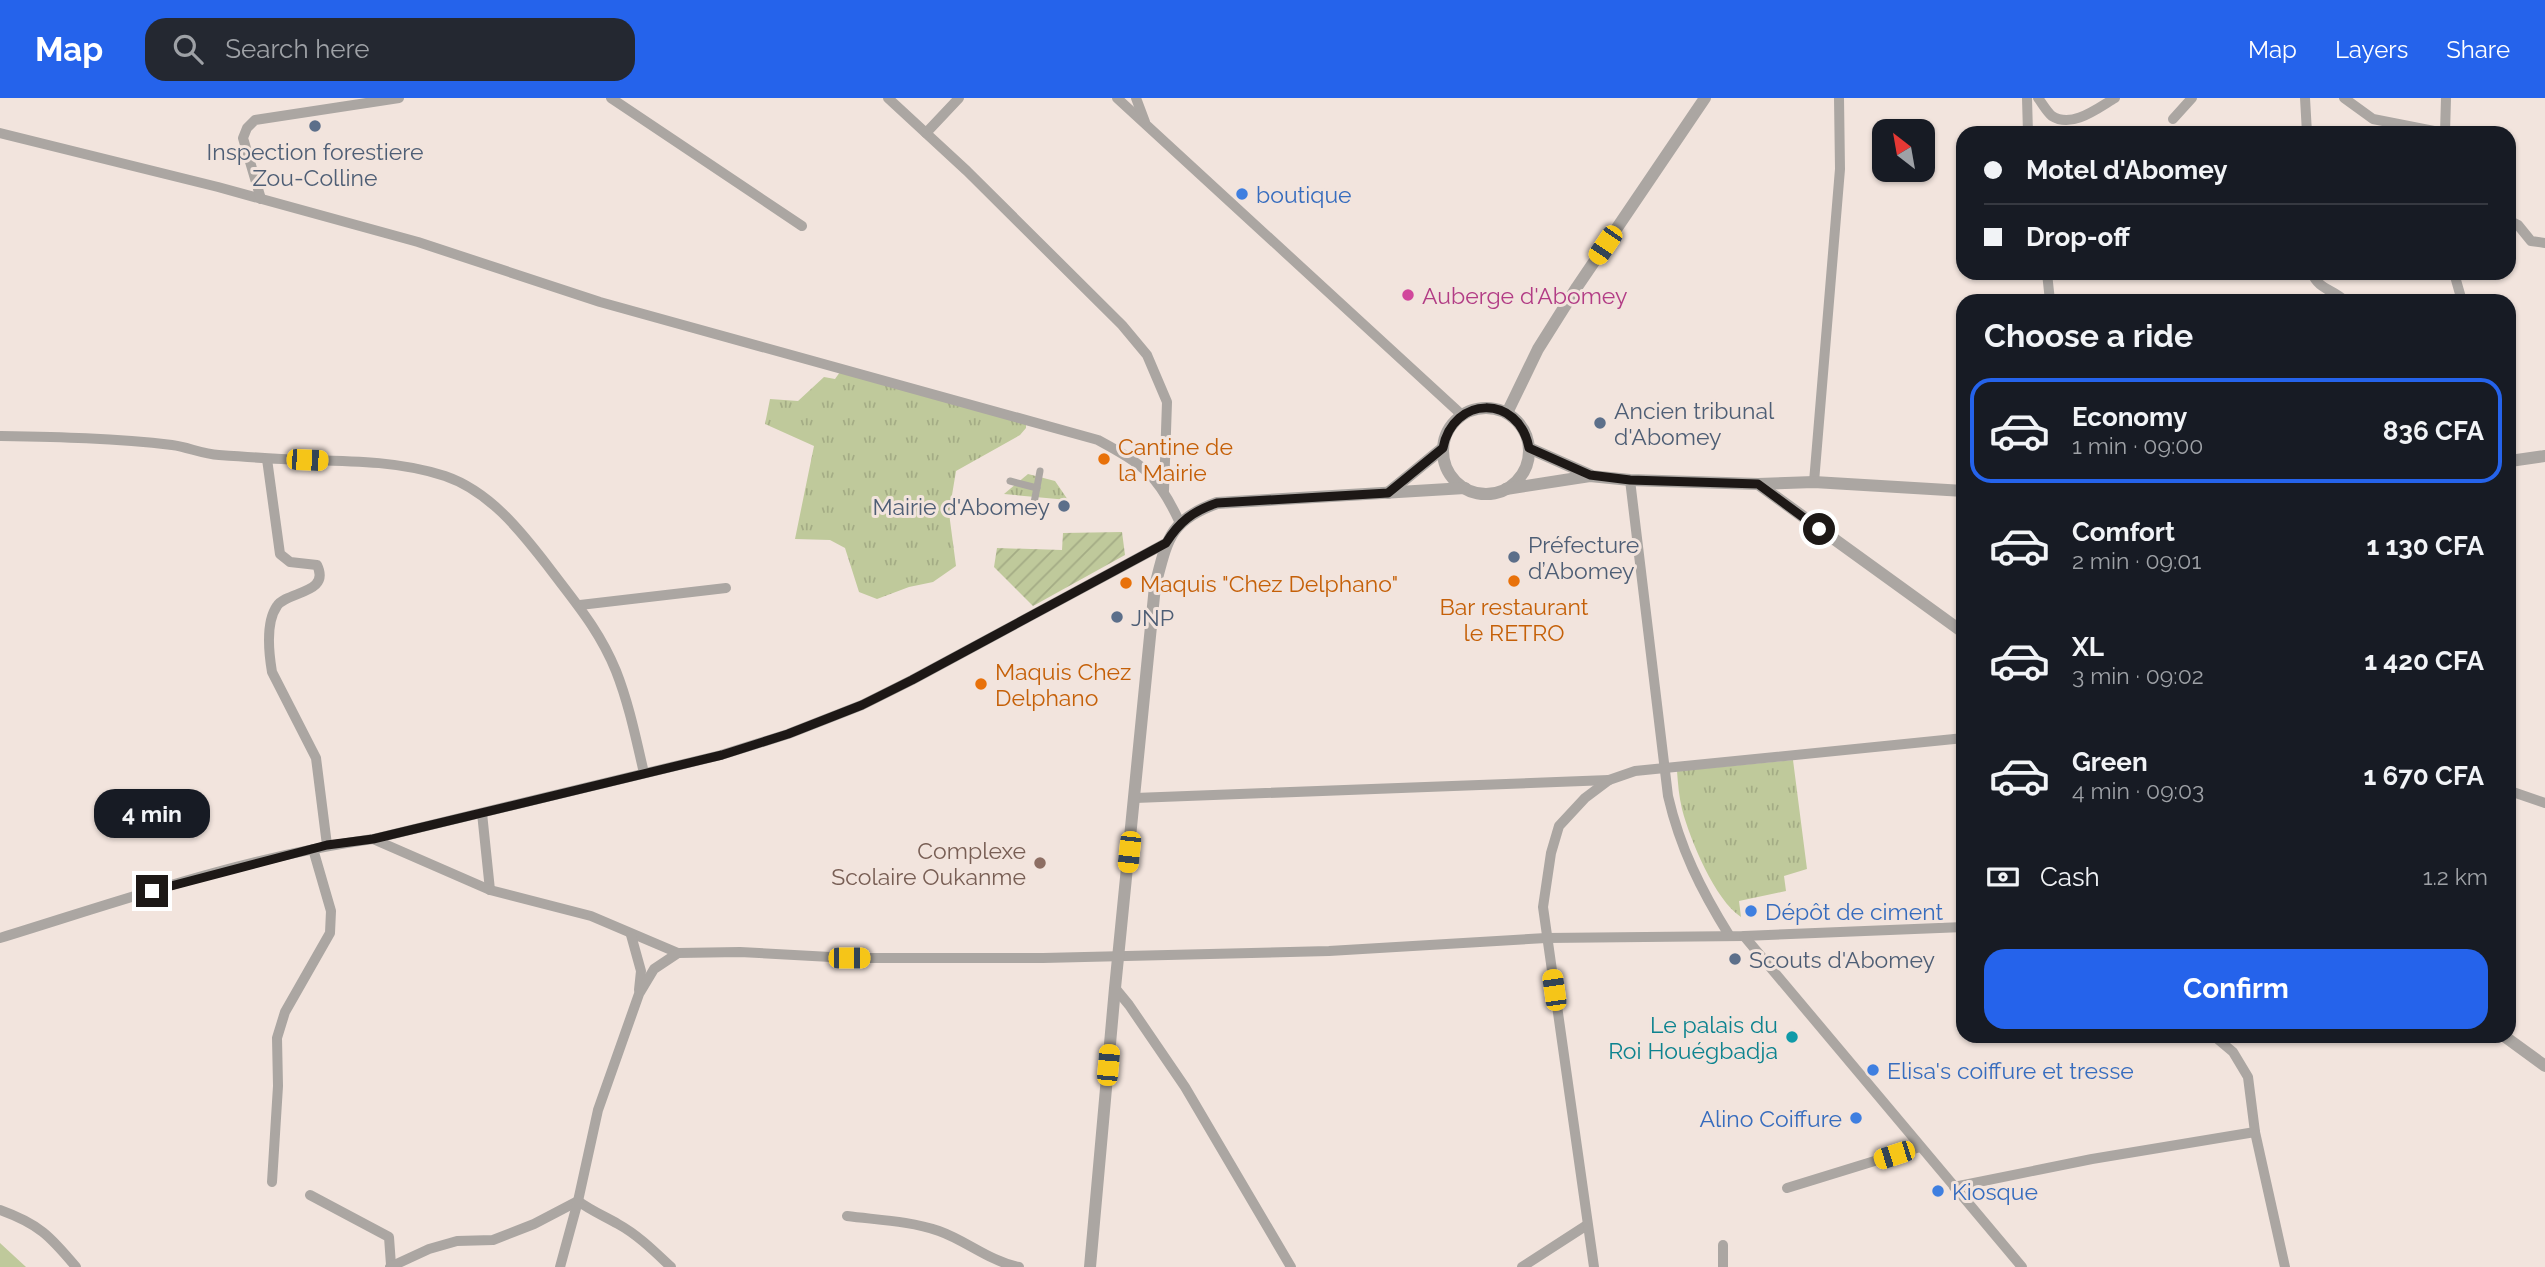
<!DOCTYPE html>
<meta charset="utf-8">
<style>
:root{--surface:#171b24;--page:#242831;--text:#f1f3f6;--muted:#9ea1a6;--line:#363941;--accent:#2563eb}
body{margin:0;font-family:Raleway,sans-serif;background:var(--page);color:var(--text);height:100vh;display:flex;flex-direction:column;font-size:26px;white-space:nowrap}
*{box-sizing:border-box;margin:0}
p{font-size:23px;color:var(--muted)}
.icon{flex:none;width:38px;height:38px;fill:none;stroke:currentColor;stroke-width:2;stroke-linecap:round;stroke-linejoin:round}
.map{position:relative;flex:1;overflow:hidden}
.drawer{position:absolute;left:1956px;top:196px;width:560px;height:749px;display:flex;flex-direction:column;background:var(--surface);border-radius:21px;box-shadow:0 2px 5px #0004}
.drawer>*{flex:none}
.top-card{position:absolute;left:1956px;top:28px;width:560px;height:154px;border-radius:21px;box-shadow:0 2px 5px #0004;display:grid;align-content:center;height:154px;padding:0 28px;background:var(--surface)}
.needle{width:46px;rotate:329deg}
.tools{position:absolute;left:1872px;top:21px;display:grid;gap:14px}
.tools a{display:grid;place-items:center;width:63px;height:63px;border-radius:14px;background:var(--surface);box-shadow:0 2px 5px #0004;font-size:35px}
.end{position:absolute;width:32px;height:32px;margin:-16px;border:9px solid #1d1816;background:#fff;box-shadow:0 0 0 4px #fff}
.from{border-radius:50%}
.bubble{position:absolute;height:49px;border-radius:21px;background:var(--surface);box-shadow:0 2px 5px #0004;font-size:23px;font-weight:700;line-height:49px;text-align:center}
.car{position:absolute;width:21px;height:42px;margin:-21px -10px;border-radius:9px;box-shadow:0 0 5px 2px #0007;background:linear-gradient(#f5c518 24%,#345 0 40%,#f5c518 0 76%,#345 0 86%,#f5c518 0)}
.top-card b{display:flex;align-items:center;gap:24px;height:66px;font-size:26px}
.top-card b+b{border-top:2px solid var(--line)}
.top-card i{width:18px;height:18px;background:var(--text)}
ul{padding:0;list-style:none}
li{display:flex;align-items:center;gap:21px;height:105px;margin:0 14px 10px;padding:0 14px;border:4px solid transparent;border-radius:21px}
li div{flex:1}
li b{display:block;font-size:26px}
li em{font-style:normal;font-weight:700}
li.current{border-color:var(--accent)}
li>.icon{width:63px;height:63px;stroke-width:1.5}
h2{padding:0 28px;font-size:32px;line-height:84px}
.pay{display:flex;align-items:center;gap:18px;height:77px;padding:0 28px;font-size:26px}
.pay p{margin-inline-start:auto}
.action{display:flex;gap:14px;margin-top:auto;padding:14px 28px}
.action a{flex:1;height:80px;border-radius:21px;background:var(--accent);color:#fff;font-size:28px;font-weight:700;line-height:80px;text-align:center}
header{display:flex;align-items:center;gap:42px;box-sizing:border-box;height:98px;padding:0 35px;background:var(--accent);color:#fff}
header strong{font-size:33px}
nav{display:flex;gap:38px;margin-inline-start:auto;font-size:24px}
.search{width:490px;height:63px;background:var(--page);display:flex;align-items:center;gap:18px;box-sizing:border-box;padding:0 24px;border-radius:21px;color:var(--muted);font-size:26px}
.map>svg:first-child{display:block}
</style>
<header>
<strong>Map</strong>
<div class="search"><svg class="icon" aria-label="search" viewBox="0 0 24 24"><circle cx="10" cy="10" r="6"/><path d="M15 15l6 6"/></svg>Search here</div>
<nav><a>Map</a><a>Layers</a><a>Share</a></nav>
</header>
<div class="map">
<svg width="2545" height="1169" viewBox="0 0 2545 1169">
<defs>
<pattern id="grass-tufts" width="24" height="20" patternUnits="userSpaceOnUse" patternTransform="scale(1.75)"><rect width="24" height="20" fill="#bfc99b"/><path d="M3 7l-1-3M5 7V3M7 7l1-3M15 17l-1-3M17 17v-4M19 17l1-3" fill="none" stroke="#a4ac85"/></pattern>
<pattern id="garden-furrows" width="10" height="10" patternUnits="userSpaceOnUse" patternTransform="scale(1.75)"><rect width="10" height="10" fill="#bfc99b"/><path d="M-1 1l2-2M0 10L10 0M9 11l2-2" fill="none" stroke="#a4ac85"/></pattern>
</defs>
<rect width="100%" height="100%" fill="#f2e4dd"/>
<!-- grass -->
<g fill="url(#grass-tufts)">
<polygon points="840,274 1026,325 1026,330 1020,337 956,373 949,415 956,468 933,484 909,489 877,501 859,494 845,450 830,442 795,441 814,348 765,326 770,301 798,303 824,279 835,281"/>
<polygon points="1028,376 1055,383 1068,402 1004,396"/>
<path d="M1793,662L1807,771L1784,778L1786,793L1739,803L1741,819C1715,802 1690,742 1682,711C1679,699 1678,686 1677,673Z"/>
</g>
<!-- garden -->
<polygon fill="url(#garden-furrows)" points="1122,434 1125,457 1033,508 994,469 997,450 1062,452 1063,435"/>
<!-- pitch -->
<polygon fill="#bfc99b" points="0,1145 26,1169 0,1169"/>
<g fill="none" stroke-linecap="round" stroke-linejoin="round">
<!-- pedestrian -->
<g stroke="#aba6a2" stroke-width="7">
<polyline points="1010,383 1037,390"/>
<polyline points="1034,405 1040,373"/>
</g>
<!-- minor -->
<g stroke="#aba6a2" stroke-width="10">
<polyline points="611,0 802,128"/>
<polyline points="888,0 967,73 1122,227 1147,257 1167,304 1164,392"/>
<polyline points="1117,0 1462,317"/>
<polyline points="1136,0 1145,24"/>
<polyline points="2027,0 2028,35"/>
<path d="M2038,0C2042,5 2047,14 2052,18C2072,31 2098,10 2115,0"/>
<polyline points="2305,0 2307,35"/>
<polyline points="2344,0 2373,21 2444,35"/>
<polyline points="2173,21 2192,0"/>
<path d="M0,35L218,89L418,144L600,204L1098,342C1144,367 1158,377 1180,425"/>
<polyline points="926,35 959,0"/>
<polyline points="2445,35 2446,0"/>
<polyline points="261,101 243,40 247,30 255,22 399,0"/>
<polyline points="2510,123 2518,127 2531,143 2545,145"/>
<polyline points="2047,175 2050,203"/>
<path d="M2312,175C2319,192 2333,191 2345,203"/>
<polyline points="2454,175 2462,203"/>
<path d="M0,338C57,339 115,340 172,347C188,349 202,356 219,357C247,359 275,361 303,362C351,363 399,363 445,378C489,393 520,432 547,467C574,503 599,531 616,573C629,606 636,641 644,675"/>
<path d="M267,361L280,456L290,464L317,467C331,496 287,493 277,508C265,525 269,556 272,574L316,660L327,747"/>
<path d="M1630,382L1668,698C1680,750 1701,792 1729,837"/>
<polyline points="1814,384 1840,71 1839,0"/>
<polyline points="580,507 726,490"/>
<polyline points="2510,693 2545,705"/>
<polyline points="1135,700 1609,682"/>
<polyline points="482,715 490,792"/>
<polyline points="373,741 490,792 591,818 678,855 740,854 849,860 1043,860 1329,853 1546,840 1744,838 1964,829"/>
<polyline points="631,837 641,873 639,892"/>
<polyline points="1744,838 2022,1169"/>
<path d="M0,840C120,803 249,758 373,741L721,657L788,636L862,607L912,582L1166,445"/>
<polyline points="1115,890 1129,907 1185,989 1291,1169"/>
<polyline points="2214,938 2233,954 2248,979 2255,1034 2285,1169"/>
<polyline points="272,1084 278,988 277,940 285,914 330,835 331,813 313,751"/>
<polyline points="1954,1089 2092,1061 2255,1034"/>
<polyline points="1787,1090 1920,1049"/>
<polyline points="310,1097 389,1139 391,1167"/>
<path d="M0,1112C39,1126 50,1138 76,1169"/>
<path d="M847,1118C878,1122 910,1123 939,1133C967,1143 989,1163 1019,1169"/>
<polyline points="1723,1147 1723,1169"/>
<path d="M390,1169L429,1151L457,1143L493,1142L534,1126L578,1103C590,1112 604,1118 618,1126C638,1137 654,1153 671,1169"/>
<polyline points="560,1169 578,1103 598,1012 639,896 654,871 678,855"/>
<polyline points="1522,1169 1587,1127"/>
<polyline points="1594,1169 1543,809 1551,755 1559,728 1585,700 1609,682 1635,673 1964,640"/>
</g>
<!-- tertiary -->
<g stroke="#aba6a2" stroke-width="12">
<circle cx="1486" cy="353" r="43"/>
<polyline points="1507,315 1538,251 1577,189 1705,0"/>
<polyline points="1529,350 1590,377"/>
<polyline points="2510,363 2545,358"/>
<polyline points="1758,386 1964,535"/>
<polyline points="1506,391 1590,378 1630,382 1758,386 1814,384 1964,393"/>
<polyline points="1388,395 1443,350"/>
<polyline points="2504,938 2545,968"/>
<path d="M1090,1169L1115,890L1155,488C1167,442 1169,422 1217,405L1465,390"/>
</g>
</g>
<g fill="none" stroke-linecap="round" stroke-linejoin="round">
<!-- route -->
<path stroke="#1d1816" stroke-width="9" d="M152,793L327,747L373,741L722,657L788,636L862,607L912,582L1166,445C1179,424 1193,413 1217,405L1388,395L1443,350C1453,297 1519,296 1529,350L1590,377L1630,382L1758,386L1819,431"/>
</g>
<!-- markers -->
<g fill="#5c6f8a" stroke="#f2e4dd" stroke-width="2.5">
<circle cx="315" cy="28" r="7"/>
<circle cx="1600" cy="325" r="7"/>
<circle cx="1064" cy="408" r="7"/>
<circle cx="1514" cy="459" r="7"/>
<circle cx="1117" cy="519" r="7"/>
<circle cx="1735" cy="861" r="7"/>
</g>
<g fill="#3f7fe0" stroke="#f2e4dd" stroke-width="2.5">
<circle cx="1242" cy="96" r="7"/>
<circle cx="1751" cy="813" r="7"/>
<circle cx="1873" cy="972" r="7"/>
<circle cx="1856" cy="1020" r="7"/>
<circle cx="1938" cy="1093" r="7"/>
</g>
<circle fill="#d1479c" stroke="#f2e4dd" stroke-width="2.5" cx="1408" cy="197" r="7"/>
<g fill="#e8710a" stroke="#f2e4dd" stroke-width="2.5">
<circle cx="1104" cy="361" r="7"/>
<circle cx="1514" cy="483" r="7"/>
<circle cx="1126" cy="485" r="7"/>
<circle cx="981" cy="586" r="7"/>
</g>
<circle fill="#8d6e63" stroke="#f2e4dd" stroke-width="2.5" cx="1040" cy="765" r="7"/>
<circle fill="#0f9aa8" stroke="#f2e4dd" stroke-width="2.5" cx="1792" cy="939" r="7"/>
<g text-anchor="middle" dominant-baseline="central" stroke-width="6" stroke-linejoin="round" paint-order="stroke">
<!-- service labels -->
<g font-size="23" fill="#4e5e75" stroke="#f2e4dd" text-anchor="start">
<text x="315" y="53" text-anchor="middle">Inspection forestiere<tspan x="315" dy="26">Zou-Colline</tspan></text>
<text x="1614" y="312">Ancien tribunal<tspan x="1614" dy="26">d'Abomey</tspan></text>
<text x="1050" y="408" text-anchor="end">Mairie d'Abomey</text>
<text x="1528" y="446">Préfecture<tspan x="1528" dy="26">d’Abomey</tspan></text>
<text x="1131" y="519">JNP</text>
<text x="1749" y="861">Scouts d'Abomey</text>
</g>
<!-- shop labels -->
<g font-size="23" fill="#366cbe" stroke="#f2e4dd" text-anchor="start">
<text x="1256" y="96">boutique</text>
<text x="1765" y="813">Dépôt de ciment</text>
<text x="1887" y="972">Elisa's coiffure et tresse</text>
<text x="1842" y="1020" text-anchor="end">Alino Coiffure</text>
<text x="1952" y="1093">Kiosque</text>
</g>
<!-- hotel labels -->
<g font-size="23" fill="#b23c85" stroke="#f2e4dd" text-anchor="start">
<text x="1422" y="197">Auberge d'Abomey</text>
</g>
<!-- food labels -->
<g font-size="23" fill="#c56008" stroke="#f2e4dd" text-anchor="start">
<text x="1118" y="348">Cantine de<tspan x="1118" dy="26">la Mairie</tspan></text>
<text x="1140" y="485">Maquis "Chez Delphano"</text>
<text x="1514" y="508" text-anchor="middle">Bar restaurant<tspan x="1514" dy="26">le RETRO</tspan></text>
<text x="995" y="573">Maquis Chez<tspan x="995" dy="26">Delphano</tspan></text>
</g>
<!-- education labels -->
<g font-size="23" fill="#785e54" stroke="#f2e4dd" text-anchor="end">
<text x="1026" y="752">Complexe<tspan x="1026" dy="26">Scolaire Oukanme</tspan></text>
</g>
<!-- culture labels -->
<g font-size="23" fill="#0d838f" stroke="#f2e4dd" text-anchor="end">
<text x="1778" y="926">Le palais du<tspan x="1778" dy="26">Roi Houégbadja</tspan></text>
</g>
</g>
</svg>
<div class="tools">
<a><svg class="needle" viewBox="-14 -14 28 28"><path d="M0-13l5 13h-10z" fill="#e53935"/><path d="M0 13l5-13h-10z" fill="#9ea1a6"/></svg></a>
</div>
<i class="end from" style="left:1819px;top:431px"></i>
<i class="end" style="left:152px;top:793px"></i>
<div class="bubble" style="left:94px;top:691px;width:116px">4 min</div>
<i class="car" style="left:1605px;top:147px;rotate:214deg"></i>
<i class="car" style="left:307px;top:362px;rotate:92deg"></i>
<i class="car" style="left:1129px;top:754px;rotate:186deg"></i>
<i class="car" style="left:849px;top:860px;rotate:90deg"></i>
<i class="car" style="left:1554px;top:892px;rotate:352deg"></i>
<i class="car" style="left:1108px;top:967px;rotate:5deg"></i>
<i class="car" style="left:1894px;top:1057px;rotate:252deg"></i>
<div class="top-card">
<b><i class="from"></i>Motel d'Abomey</b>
<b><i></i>Drop-off</b>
</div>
<section class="drawer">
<h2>Choose a ride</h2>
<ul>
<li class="current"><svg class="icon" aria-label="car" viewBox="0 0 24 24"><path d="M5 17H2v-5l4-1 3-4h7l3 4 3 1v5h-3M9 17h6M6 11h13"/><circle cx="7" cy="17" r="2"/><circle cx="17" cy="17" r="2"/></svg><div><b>Economy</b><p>1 min · 09:00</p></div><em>836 CFA</em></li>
<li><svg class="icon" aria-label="car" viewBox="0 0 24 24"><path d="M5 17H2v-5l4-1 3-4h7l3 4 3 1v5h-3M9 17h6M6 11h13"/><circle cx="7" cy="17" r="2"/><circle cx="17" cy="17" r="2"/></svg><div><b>Comfort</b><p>2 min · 09:01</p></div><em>1 130 CFA</em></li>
<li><svg class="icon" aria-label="car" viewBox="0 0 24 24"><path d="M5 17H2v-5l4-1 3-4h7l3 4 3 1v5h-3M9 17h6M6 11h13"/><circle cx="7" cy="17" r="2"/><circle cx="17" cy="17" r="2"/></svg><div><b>XL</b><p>3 min · 09:02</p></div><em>1 420 CFA</em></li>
<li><svg class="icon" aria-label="car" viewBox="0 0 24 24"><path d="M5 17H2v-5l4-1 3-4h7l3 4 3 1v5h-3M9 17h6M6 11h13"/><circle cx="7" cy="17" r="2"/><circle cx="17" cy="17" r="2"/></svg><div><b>Green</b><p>4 min · 09:03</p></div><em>1 670 CFA</em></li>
</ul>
<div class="pay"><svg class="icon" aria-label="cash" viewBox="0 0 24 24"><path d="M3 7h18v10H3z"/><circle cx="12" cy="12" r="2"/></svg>Cash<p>1.2 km</p></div>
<div class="action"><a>Confirm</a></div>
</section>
</div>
